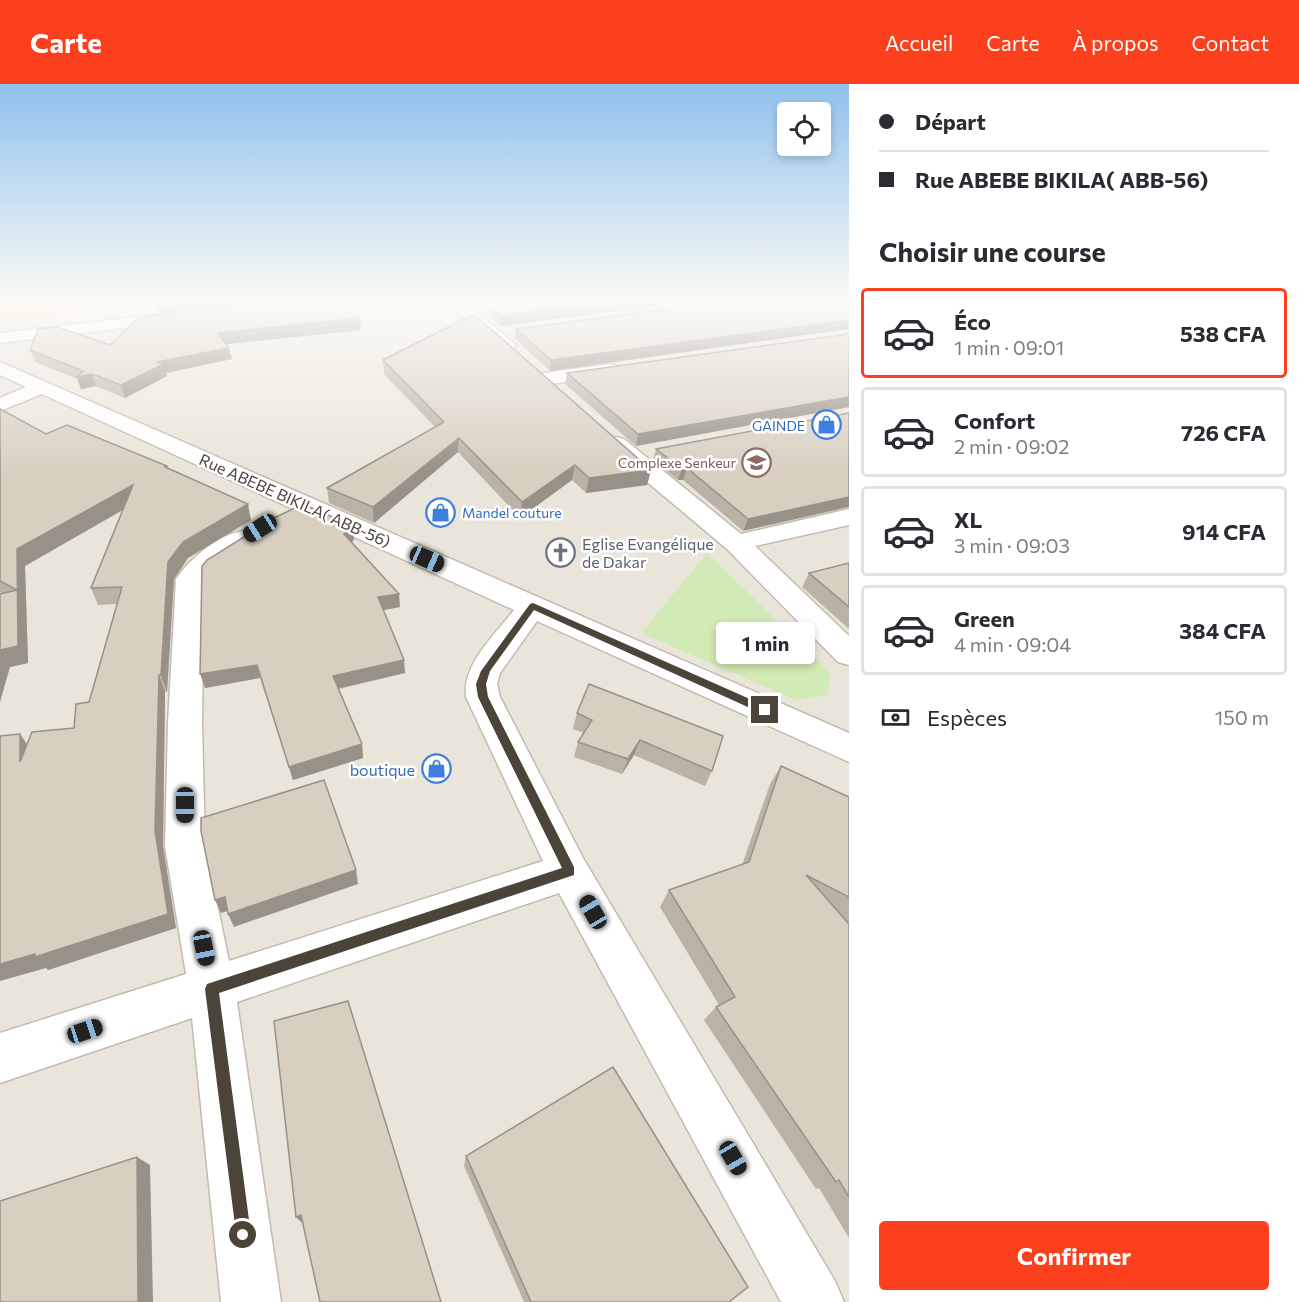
<!DOCTYPE html>
<html lang="fr">
<meta charset="utf-8">
<style>
:root{--surface:#fff;--page:#f7f7f7;--text:#2b2b33;--muted:#7c7c81;--line:#e1e1e2;--accent:#fc3f1d}
body{margin:0;font-family:Commissioner,sans-serif;background:var(--page);color:var(--text);height:100vh;display:flex;flex-direction:column;font-size:22px;white-space:nowrap}
*{box-sizing:border-box;margin:0}
p{font-size:20px;color:var(--muted)}
.icon{flex:none;width:33px;height:33px;fill:none;stroke:currentColor;stroke-width:2;stroke-linecap:round;stroke-linejoin:round}
.map{position:relative;flex:1;overflow:hidden}
.side{display:flex;flex-direction:column;background:var(--surface);width:450px}
.side>*{flex:none}
.banner{display:grid;align-content:center;height:132px;padding:0 30px;background:var(--surface)}
.tools{position:absolute;left:777px;top:18px;display:grid;gap:12px}
.tools a{display:grid;place-items:center;width:54px;height:54px;border-radius:6px;background:var(--surface);box-shadow:0 3px 9px #0003;font-size:30px}
.end{position:absolute;width:27px;height:27px;margin:-14px;border:8px solid #4b4439;background:#fff;box-shadow:0 0 0 3px #fff}
.from{border-radius:50%}
.bubble{position:absolute;height:42px;border-radius:6px;background:var(--surface);box-shadow:0 3px 9px #0003;font-size:20px;font-weight:700;line-height:42px;text-align:center}
.car{position:absolute;width:18px;height:36px;margin:-18px -9px;border-radius:8px;box-shadow:0 0 4px 2px #0007;background:linear-gradient(#222 24%,#8ab4d8 0 40%,#222 0 76%,#8ab4d8 0 86%,#222 0)}
.banner b{display:flex;align-items:center;gap:21px;height:57px;font-size:22px}
.banner b+b{border-top:2px solid var(--line)}
.banner i{width:15px;height:15px;background:var(--text)}
ul{padding:0;list-style:none}
li{display:flex;align-items:center;gap:18px;height:90px;margin:0 12px 9px;padding:0 18px;border:3px solid var(--line);border-radius:6px}
li div{flex:1}
li b{display:block;font-size:22px}
li em{font-style:normal;font-weight:700}
li.current{border-color:var(--accent)}
li>.icon{width:54px;height:54px;stroke-width:1.5}
h2{padding:0 30px;font-size:27px;line-height:72px}
.pay{display:flex;align-items:center;gap:15px;height:66px;padding:0 30px;font-size:22px}
.pay p{margin-inline-start:auto}
.cta{display:flex;gap:12px;margin-top:auto;padding:12px 30px}
.cta a{flex:1;height:69px;border-radius:6px;background:var(--accent);color:#fff;font-size:24px;font-weight:700;line-height:69px;text-align:center}
header{display:flex;align-items:center;gap:36px;box-sizing:border-box;height:84px;padding:0 30px;background:var(--accent);color:#fff}
header strong{font-size:28px}
nav{display:flex;gap:33px;margin-inline-start:auto;font-size:21px}
main{display:flex;flex:1;min-height:0}
.map>svg:first-child{display:block}
</style>
<header>
<strong>Carte</strong>
<nav><a>Accueil</a><a>Carte</a><a>À propos</a><a>Contact</a></nav>
</header>
<main>
<div class="map">
<svg width="849" height="1218" viewBox="0 0 849 1218">
<rect width="100%" height="100%" fill="#f6f3ec"/>
<!-- residential -->
<rect fill="#eae5da" x="0" y="217" width="849" height="1001"/>
<!-- green -->
<polygon fill="#d2eab5" points="707,469 830,588 828,611 796,616 641,549"/>
<g fill="none" stroke-linecap="round" stroke-linejoin="round">
<!-- stream -->
<polygon fill="#a9d4f2" fill-rule="evenodd" points="118,217 136,217 106,222 103,220"/>
<defs>
<g id="minor">
<polygon points="446,217 463,217 516,261 513,265 501,265"/>
<polygon points="180,228 188,233 186,236 0,259 0,249"/>
<path d="M0,278L849,649V678L537,537L500,589L497,600L500,613L583,774L835,1197L844,1218H781L559,809L237,918L281,1218H221L192,934L0,999V949L186,890L165,762L168,639L176,495C189,475 227,442 252,448L256,454L252,460L209,488L204,495L202,639L205,762L229,877L543,777L466,613C462,580 495,551 514,526L42,310L0,327V314L26,303L0,291Z"/>
<polygon points="610,280 617,282 619,286 617,290 544,301 537,299 534,295 537,291 544,289"/>
<polygon points="616,353 624,355 741,450 849,425 849,441 755,462 849,552 849,581 838,578 727,465 608,365 605,360 608,355"/>
</g>
<polygon id="major" points="68,217 124,217 116,222 0,233 0,223"/>
</defs>
<!-- minor casing -->
<use href="#minor" stroke="#c2bbae" stroke-width="3"/>
<!-- major casing -->
<use href="#major" stroke="#e6c16a" stroke-width="3"/>
<!-- minor -->
<use href="#minor" fill="#fff" fill-rule="evenodd"/>
<!-- major -->
<use href="#major" fill="#ffe39c" fill-rule="evenodd"/>
</g>
<!-- wall -->
<g fill="#bab2a6">
<polygon points="506,217 691,217 500,242 490,234 491,225"/>
<polygon points="727,217 550,287 515,255 516,245"/>
<polygon points="361,246 227,260 232,275 166,289 167,292 125,314 96,302 81,305 77,295 35,278 30,266"/>
<polygon points="849,250 849,323 636,362 565,300 567,289"/>
<polygon points="383,276 651,386 647,401 586,409 572,396 520,434 458,368 374,439 329,419 327,404 435,343 384,290"/>
<polygon points="0,325 46,350 167,382 168,384 251,436 188,474 174,495 167,608 165,608 163,762 176,844 48,886 46,884 20,650 27,661 74,644 89,618 117,520 98,521 91,504 123,426 25,482 28,579 10,583 3,510 0,508"/>
<polygon points="849,329 743,447 683,396 678,396 653,376 656,365"/>
<polygon points="354,456 351,458 400,523 383,526 405,589 339,605 362,660 363,674 293,696 260,594 205,604 202,482"/>
<polygon points="849,479 849,545 802,503 809,489"/>
<polygon points="577,629 712,687 705,702 634,671 622,690 574,673 578,658 584,649 573,645"/>
<polygon points="781,682 849,713 849,838 846,837 849,840 849,1154 819,1104 816,1105 704,936 716,923 719,921 660,823 669,806 742,781 770,700"/>
<polygon points="466,1072 729,1218 524,1218 464,1082"/>
</g>
<!-- shaded-wall -->
<g fill="#979187">
<polygon points="162,217 262,217 159,229 156,218"/>
<polygon points="619,217 691,217 500,242 500,232"/>
<polygon points="360,234 361,246 219,261 217,249"/>
<polygon points="849,236 849,245 550,287 551,276"/>
<polygon points="229,264 232,275 166,289 167,292 125,314 121,301 157,278"/>
<polygon points="92,290 96,302 81,305 77,293"/>
<polygon points="849,313 849,323 636,362 638,350"/>
<polygon points="459,354 458,368 374,439 373,423"/>
<polygon points="575,381 572,396 520,434 522,418"/>
<polygon points="687,384 683,396 678,396 682,385"/>
<polygon points="651,386 647,401 586,409 589,394"/>
<polygon points="133,401 138,417 25,482 28,579 10,583 0,618 0,566 18,562 17,465"/>
<polygon points="849,413 849,423 743,447 748,435"/>
<polygon points="248,420 251,436 188,474 174,495 167,608 161,591 168,478 183,458"/>
<polygon points="353,442 354,456 345,464 344,450"/>
<polygon points="399,510 400,523 379,527 378,513"/>
<polygon points="404,576 405,589 335,605 333,592"/>
<polygon points="257,581 260,594 205,604 200,590"/>
<polygon points="159,591 165,608 163,762 176,844 48,886 46,884 0,897 0,880 155,747"/>
<polygon points="20,650 31,666 20,678"/>
<polygon points="640,656 634,671 622,690 628,675"/>
<polygon points="362,660 363,674 293,696 289,683"/>
<polygon points="356,786 358,800 234,843 228,830"/>
<polygon points="225,813 231,826 221,829 215,816"/>
<polygon points="137,1073 150,1081 153,1218 138,1218"/>
<polygon points="301,1131 302,1139 296,1133"/>
</g>
<!-- building -->
<g fill="#d8cfc1" stroke="#979187" stroke-width="1.5">
<polygon points="287,217 344,217 360,234 217,249 229,264 157,278 164,280 121,301 92,290 77,293 83,287 30,266 38,245 57,243 110,261 139,233"/>
<polygon points="506,217 619,217 500,232 491,225"/>
<polygon points="727,217 849,217 849,236 551,276 516,245"/>
<polygon points="474,230 651,386 589,394 575,381 522,418 459,354 373,423 327,404 444,338 383,276"/>
<polygon points="849,250 849,313 638,350 567,289"/>
<polygon points="0,325 46,350 67,341 167,382 165,383 248,420 183,458 168,478 161,591 159,591 155,747 168,830 35,873 35,870 0,880 0,652 20,650 20,678 32,648 74,644 76,620 89,618 122,503 91,504 133,401 17,465 18,562 0,566 0,510 17,506 0,497"/>
<polygon points="849,329 849,413 748,435 687,384 682,385 656,365"/>
<polygon points="303,420 353,442 344,450 399,510 378,513 404,576 333,592 362,660 289,683 257,581 200,590 202,482 207,476 274,434"/>
<polygon points="849,479 849,523 809,489"/>
<polygon points="589,600 723,652 712,687 640,656 628,675 578,658 592,636 577,629"/>
<polygon points="781,682 849,713 849,813 806,791 849,840 849,1113 839,1096 836,1098 716,923 735,913 669,806 749,778"/>
<polygon points="324,696 356,786 228,830 225,813 215,816 201,747 201,734"/>
<polygon points="348,917 441,1218 320,1218 301,1131 296,1133 274,937"/>
<polygon points="613,983 748,1203 729,1218 531,1218 466,1072"/>
<polygon points="137,1073 138,1218 0,1218 0,1117"/>
</g>
<!-- sky -->
<linearGradient id="sky" x2="0" y2="1"><stop stop-color="#8fc1ec"/><stop offset="0.56" stop-color="#fbfaf6"/><stop offset="1" stop-color="#fbfaf6" stop-opacity="0"/></linearGradient>
<rect width="849" height="387" fill="url(#sky)"/>
<!-- route -->
<polygon fill="#4b4439" points="533,519 768,623 770,626 768,629 761,629 534,526 490,587 486,600 488,613 574,783 574,791 219,909 251,1151 249,1157 243,1159 237,1157 205,905 207,900 562,784 478,613 476,600 481,587 530,520"/>
<!-- icons -->
<defs>
<symbol id="shop-ring" viewBox="-11 -11 22 22"><circle r="9.5" fill="#fff" stroke="#3f7fe0" stroke-width="1.5"/><path d="M-5-2.5h2.3a2.7 3.5 0 0 1 5.4 0H5L5.5 6h-11ZM-1.5-2.5h3a1.5 2.3 0 0 0-3 0Z" fill="#3f7fe0"/></symbol>
<symbol id="school-ring" viewBox="-11 -11 22 22"><circle r="9.5" fill="#fff" stroke="#8d6e63" stroke-width="1.5"/><path d="M0-5L7-2L0 1L-7-2ZM-4 1L0 2.5L4 1V4Q0 6-4 4Z" fill="#8d6e63"/></symbol>
<symbol id="church-ring" viewBox="-11 -11 22 22"><circle r="9.5" fill="#fff" stroke="#6b7280" stroke-width="1.5"/><path d="M-1.2-6h2.4v3.5h3.3v2.4h-3.3V6h-2.4V-.1h-3.3v-2.4h3.3Z" fill="#6b7280"/></symbol>
</defs>
<g fill-rule="evenodd">
<use href="#shop-ring" x="810" y="324" width="33" height="33"/>
<use href="#school-ring" x="740" y="362" width="33" height="33"/>
<use href="#shop-ring" x="424" y="412" width="33" height="33"/>
<use href="#church-ring" x="544" y="452" width="33" height="33"/>
<use href="#shop-ring" x="420" y="668" width="33" height="33"/>
</g>
<g text-anchor="middle" dominant-baseline="central" stroke-width="5" stroke-linejoin="round" paint-order="stroke">
<!-- far-shop labels -->
<g font-size="14" fill="#366cbe" stroke="#fff" text-anchor="end">
<text x="805" y="341">GAINDE</text>
<text x="462" y="428" text-anchor="start">Mandel couture</text>
</g>
<!-- far-education labels -->
<g font-size="14" fill="#785e54" stroke="#fff" text-anchor="end">
<text x="736" y="378">Complexe Senkeur</text>
</g>
<!-- street labels -->
<g font-size="16" fill="#4b4439" stroke="#fff">
<text transform="translate(295 416) rotate(24)">Rue ABEBE BIKILA( ABB-56)</text>
</g>
<!-- worship labels -->
<g font-size="16" fill="#5b616d" stroke="#fff" text-anchor="start">
<text x="582" y="459">Eglise Evangélique<tspan x="582" dy="18">de Dakar</tspan></text>
</g>
<!-- shop labels -->
<g font-size="16" fill="#366cbe" stroke="#fff" text-anchor="end">
<text x="415" y="685">boutique</text>
</g>
</g>
</svg>
<div class="tools">
<a><svg class="icon" aria-label="locate" viewBox="0 0 24 24"><circle cx="12" cy="12" r="6"/><path d="M12 2v4M12 18v4M2 12h4M18 12h4"/></svg></a>
</div>
<i class="end from" style="left:243px;top:1151px"></i>
<i class="end" style="left:765px;top:626px"></i>
<div class="bubble" style="left:716px;top:538px;width:99px">1 min</div>
<i class="car" style="left:260px;top:444px;rotate:238deg"></i>
<i class="car" style="left:427px;top:475px;rotate:114deg"></i>
<i class="car" style="left:185px;top:721px;rotate:180deg"></i>
<i class="car" style="left:593px;top:828px;rotate:330deg"></i>
<i class="car" style="left:204px;top:864px;rotate:169deg"></i>
<i class="car" style="left:85px;top:947px;rotate:72deg"></i>
<i class="car" style="left:733px;top:1074px;rotate:150deg"></i>
</div>
<section class="side">
<div class="banner">
<b><i class="from"></i>Départ</b>
<b><i></i>Rue ABEBE BIKILA( ABB-56)</b>
</div>
<h2>Choisir une course</h2>
<ul>
<li class="current"><svg class="icon" aria-label="car" viewBox="0 0 24 24"><path d="M5 17H2v-5l4-1 3-4h7l3 4 3 1v5h-3M9 17h6M6 11h13"/><circle cx="7" cy="17" r="2"/><circle cx="17" cy="17" r="2"/></svg><div><b>Éco</b><p>1 min · 09:01</p></div><em>538 CFA</em></li>
<li><svg class="icon" aria-label="car" viewBox="0 0 24 24"><path d="M5 17H2v-5l4-1 3-4h7l3 4 3 1v5h-3M9 17h6M6 11h13"/><circle cx="7" cy="17" r="2"/><circle cx="17" cy="17" r="2"/></svg><div><b>Confort</b><p>2 min · 09:02</p></div><em>726 CFA</em></li>
<li><svg class="icon" aria-label="car" viewBox="0 0 24 24"><path d="M5 17H2v-5l4-1 3-4h7l3 4 3 1v5h-3M9 17h6M6 11h13"/><circle cx="7" cy="17" r="2"/><circle cx="17" cy="17" r="2"/></svg><div><b>XL</b><p>3 min · 09:03</p></div><em>914 CFA</em></li>
<li><svg class="icon" aria-label="car" viewBox="0 0 24 24"><path d="M5 17H2v-5l4-1 3-4h7l3 4 3 1v5h-3M9 17h6M6 11h13"/><circle cx="7" cy="17" r="2"/><circle cx="17" cy="17" r="2"/></svg><div><b>Green</b><p>4 min · 09:04</p></div><em>384 CFA</em></li>
</ul>
<div class="pay"><svg class="icon" aria-label="cash" viewBox="0 0 24 24"><path d="M3 7h18v10H3z"/><circle cx="12" cy="12" r="2"/></svg>Espèces<p>150 m</p></div>
<div class="cta"><a>Confirmer</a></div>
</section>
</main>
